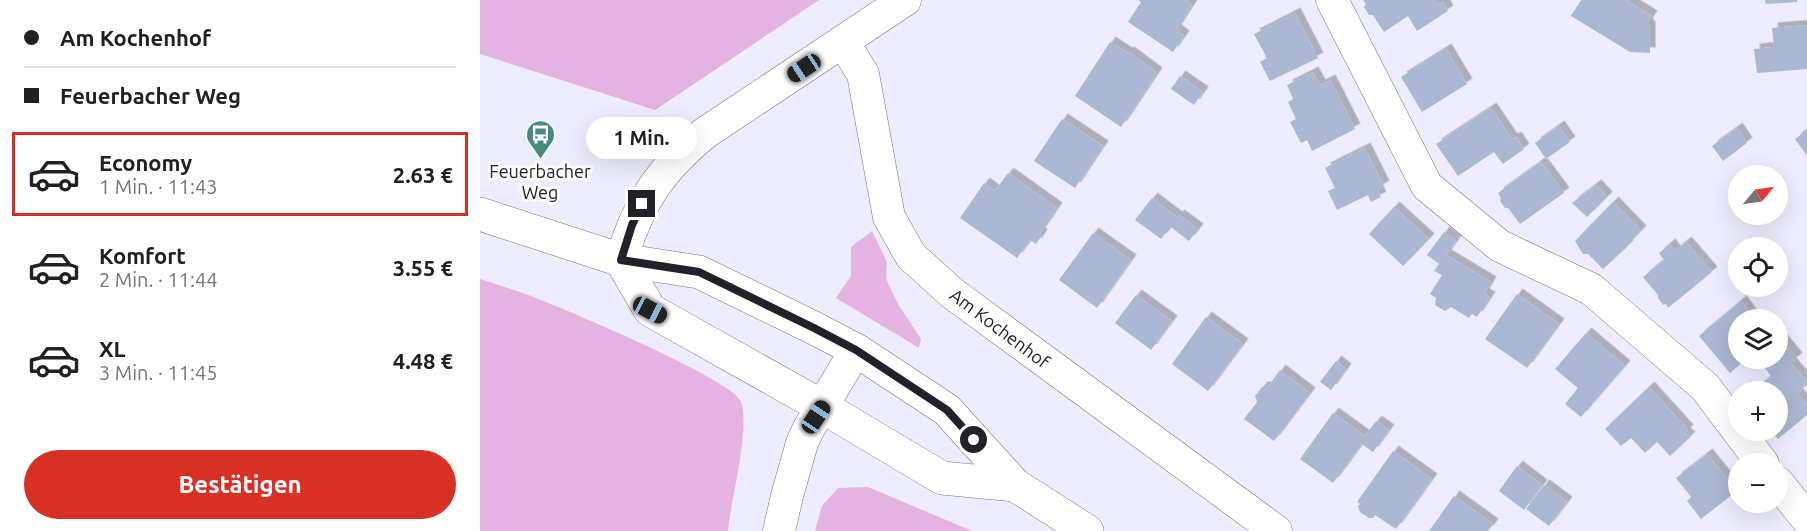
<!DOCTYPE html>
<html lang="de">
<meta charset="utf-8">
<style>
:root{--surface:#fff;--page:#f6f6f6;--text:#202124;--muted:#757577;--line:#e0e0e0;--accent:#d93025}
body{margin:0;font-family:Ubuntu,sans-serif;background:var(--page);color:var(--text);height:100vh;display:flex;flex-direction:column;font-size:22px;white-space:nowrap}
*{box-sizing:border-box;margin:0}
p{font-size:20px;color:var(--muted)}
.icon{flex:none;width:33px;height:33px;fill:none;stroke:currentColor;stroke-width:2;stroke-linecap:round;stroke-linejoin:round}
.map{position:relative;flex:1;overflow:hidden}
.drawer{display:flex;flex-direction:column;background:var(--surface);width:480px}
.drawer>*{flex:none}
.top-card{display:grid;align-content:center;height:132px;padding:0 24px;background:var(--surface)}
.needle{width:39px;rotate:61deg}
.controls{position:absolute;left:1248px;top:165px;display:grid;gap:12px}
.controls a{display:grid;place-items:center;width:60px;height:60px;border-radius:50%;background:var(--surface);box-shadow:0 6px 24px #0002;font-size:30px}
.end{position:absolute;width:27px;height:27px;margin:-14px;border:8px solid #21202b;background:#fff;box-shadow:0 0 0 3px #fff}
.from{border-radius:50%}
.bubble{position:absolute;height:42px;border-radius:21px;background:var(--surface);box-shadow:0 6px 24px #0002;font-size:20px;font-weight:600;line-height:42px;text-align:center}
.car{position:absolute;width:18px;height:36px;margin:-18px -9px;border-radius:8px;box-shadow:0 0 4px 2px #0007;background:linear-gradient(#222 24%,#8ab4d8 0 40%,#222 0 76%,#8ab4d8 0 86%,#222 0)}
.top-card b{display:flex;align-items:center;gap:21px;height:57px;font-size:22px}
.top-card b+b{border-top:2px solid var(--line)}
.top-card i{width:15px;height:15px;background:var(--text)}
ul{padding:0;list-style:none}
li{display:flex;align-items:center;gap:18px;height:84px;margin:0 12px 9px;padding:0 12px;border:3px solid transparent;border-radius:0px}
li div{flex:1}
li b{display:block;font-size:22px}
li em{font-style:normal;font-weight:600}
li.current{border-color:var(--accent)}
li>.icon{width:54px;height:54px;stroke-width:1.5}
.primary-button{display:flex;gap:12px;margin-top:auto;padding:12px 24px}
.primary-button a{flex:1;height:69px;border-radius:36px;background:var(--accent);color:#fff;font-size:24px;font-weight:600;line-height:69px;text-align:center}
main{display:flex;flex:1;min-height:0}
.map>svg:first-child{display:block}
</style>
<main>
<section class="drawer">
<div class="top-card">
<b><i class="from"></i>Am Kochenhof</b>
<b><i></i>Feuerbacher Weg</b>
</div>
<ul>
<li class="current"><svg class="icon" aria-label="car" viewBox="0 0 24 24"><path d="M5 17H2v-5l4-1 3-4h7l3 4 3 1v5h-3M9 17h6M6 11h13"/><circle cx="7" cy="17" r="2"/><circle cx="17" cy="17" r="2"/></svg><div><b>Economy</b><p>1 Min. · 11:43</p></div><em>2.63 €</em></li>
<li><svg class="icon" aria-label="car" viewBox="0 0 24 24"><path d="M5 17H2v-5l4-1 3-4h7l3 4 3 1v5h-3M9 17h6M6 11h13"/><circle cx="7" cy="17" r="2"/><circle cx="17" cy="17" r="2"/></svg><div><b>Komfort</b><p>2 Min. · 11:44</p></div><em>3.55 €</em></li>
<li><svg class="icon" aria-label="car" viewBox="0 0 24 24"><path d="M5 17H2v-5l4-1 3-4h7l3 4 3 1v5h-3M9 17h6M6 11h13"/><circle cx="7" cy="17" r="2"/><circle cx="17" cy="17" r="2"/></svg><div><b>XL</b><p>3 Min. · 11:45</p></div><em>4.48 €</em></li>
</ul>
<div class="primary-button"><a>Bestätigen</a></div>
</section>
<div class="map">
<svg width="1327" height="531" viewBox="0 0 1327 531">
<defs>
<filter id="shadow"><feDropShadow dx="5.5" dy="-5.5" stdDeviation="0" flood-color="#0004"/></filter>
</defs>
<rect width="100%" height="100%" fill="#ededff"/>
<!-- green -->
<g fill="#e4b3e2">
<polygon points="0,0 339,0 175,110 0,54"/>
<polygon points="392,231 407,262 406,279 418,304 441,339 439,348 356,298 371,276 371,247"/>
<path d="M0,279C19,285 38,291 56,298C87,310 248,378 260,400C272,422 250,503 248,531H0Z"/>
<polygon points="388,487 492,531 335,531 342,506 358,488"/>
</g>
<!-- building -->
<g fill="#abb8d3" filter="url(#shadow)">
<polygon points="658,0 705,0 712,5 696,30 704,36 693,52 648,22 661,2"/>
<polygon points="883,0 954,0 958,5 963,2 968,11 937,31 928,16 904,32 893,15 889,15 884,7 886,4"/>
<polygon points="1101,0 1146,0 1172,16 1167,24 1170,27 1170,53 1150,52 1091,16"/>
<polygon points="1285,0 1317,0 1317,2 1286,4"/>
<polygon points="815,13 838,58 790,81 780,62 787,58 774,34"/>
<polygon points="1327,25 1327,69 1277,73 1274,49 1294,47 1292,28"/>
<polygon points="630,42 647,53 649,52 677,73 641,127 595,96"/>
<polygon points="966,49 987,84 942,112 921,77"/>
<polygon points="833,72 840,85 850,80 875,129 832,151 827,140 821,143 810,122 816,119 808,102 813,99 807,85"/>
<polygon points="700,76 723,92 714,105 691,89"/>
<polygon points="1011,108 1032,139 1036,137 1044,149 1023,164 1014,152 978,176 956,144"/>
<polygon points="582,119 623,146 595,188 554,161"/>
<polygon points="1079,126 1090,142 1066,159 1055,143"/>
<polygon points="1257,128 1267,143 1243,161 1232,146"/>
<polygon points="1327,130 1327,156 1315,139"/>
<polygon points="885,148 904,186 897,190 901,197 891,202 888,195 857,210 848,191 855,188 845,168"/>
<polygon points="1061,162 1084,193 1040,224 1028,208 1025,208 1020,201 1021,198 1018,193"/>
<polygon points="528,173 577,208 560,233 562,235 556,244 550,240 537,258 480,218 504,183 515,191"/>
<polygon points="1116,185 1127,197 1107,217 1092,203"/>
<polygon points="672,198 697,217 699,215 718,229 709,241 691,227 681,239 655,220"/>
<polygon points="1133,202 1161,231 1147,245 1148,246 1123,269 1108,254 1103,254 1095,241"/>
<polygon points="914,207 949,239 923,266 889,234"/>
<polygon points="964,232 976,241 966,255 1011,282 1004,294 1010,297 997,317 992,314 989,318 971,307 965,311 955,305 956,298 950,294 962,275 954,271 959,264 947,255"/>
<polygon points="613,233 651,260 617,308 579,280"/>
<polygon points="1206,242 1232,272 1188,308 1186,304 1183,305 1178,298 1178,295 1163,277 1184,260 1179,253 1190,244 1195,251"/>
<polygon points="1037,294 1079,324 1047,368 1005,339"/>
<polygon points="656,295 692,321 671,350 635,323"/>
<polygon points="1261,301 1276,320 1258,320 1258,358 1267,358 1250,373 1219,336"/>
<polygon points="726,317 763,344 728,391 692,364"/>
<polygon points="1106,333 1145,366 1101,417 1085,404 1098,388 1075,369"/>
<polygon points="1298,335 1317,358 1311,363 1327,382 1327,385 1317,393 1327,405 1327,415 1298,439 1290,430 1298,430 1298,392 1272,392 1291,376 1277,358 1298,358"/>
<polygon points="856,361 866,369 851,390 840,382"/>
<polygon points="800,370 830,393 794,441 764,419 777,402 775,396 782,387 788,387"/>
<polygon points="1169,387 1208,430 1205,433 1210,437 1190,456 1177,442 1165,453 1151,438 1141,446 1125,429"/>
<polygon points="853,413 885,436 896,421 909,430 893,452 882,444 853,483 820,459"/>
<polygon points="913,451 952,479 916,529 895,515 893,518 889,518 880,512 878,506 880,504 877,502"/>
<polygon points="1227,454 1257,491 1221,519 1207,501 1211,497 1196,478"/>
<polygon points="1037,466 1062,485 1044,510 1019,491"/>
<polygon points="1064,485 1087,502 1069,526 1046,509"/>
<polygon points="974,496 1013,524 1008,531 949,531"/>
</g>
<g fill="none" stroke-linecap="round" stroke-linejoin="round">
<defs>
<g id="minor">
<polyline points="852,0 947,186 1020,246 1111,289 1225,387 1283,464"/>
<polyline points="363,42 383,74 409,217 431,256 472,293 796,531"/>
<path d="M141,260C159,202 179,171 225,133L425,0"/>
<polyline points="1298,483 1327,519"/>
<polyline points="299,531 307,496 322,443 329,428 376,350"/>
</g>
<g id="secondary">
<polyline points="0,214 141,260 219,272 334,328 376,350 467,410 535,485 607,531"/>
<polyline points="141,260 170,310 343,407 462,478 535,485"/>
</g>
</defs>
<!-- minor casing -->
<use href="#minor" stroke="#757590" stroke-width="33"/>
<!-- secondary casing -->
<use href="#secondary" stroke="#757590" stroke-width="34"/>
<!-- minor -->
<use href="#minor" stroke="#fff" stroke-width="32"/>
<!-- secondary -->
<use href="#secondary" stroke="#fff" stroke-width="33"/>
</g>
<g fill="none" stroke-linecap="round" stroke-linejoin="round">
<!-- route -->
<polyline stroke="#21202b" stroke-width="8" points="162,204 152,225 141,260 219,272 334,328 376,350 467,410 494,440"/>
</g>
<!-- icons -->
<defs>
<symbol id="bus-pin" viewBox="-11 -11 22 30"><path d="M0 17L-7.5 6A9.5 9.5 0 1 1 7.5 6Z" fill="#478b7f" stroke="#fcfcfc"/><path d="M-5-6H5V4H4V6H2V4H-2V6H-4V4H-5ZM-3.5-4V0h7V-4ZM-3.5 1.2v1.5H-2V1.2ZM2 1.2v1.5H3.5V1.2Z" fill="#fff"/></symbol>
</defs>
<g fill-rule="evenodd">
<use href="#bus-pin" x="44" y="118" width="33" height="45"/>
</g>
<g text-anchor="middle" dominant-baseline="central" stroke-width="6" stroke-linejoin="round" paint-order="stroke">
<!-- poi labels -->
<g font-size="18" fill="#21202b" stroke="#fcfcfc">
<text x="60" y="171">Feuerbacher<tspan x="60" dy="21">Weg</tspan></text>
</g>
<!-- street labels -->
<g font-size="18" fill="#21202b" stroke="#fcfcfc">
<text transform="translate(520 328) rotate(37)">Am Kochenhof</text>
</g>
</g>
</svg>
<div class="controls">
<a><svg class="needle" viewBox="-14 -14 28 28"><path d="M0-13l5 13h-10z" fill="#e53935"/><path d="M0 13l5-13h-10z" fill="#757577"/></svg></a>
<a><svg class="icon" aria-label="locate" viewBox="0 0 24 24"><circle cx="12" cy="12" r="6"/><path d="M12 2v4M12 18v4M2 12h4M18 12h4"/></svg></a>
<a><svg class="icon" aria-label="layers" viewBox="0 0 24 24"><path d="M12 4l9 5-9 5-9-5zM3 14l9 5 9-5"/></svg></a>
<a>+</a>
<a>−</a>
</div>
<i class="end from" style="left:494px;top:440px"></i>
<i class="end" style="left:162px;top:204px"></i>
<div class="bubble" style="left:106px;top:117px;width:111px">1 Min.</div>
<i class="car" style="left:324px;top:68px;rotate:237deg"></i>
<i class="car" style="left:170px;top:310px;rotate:118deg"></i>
<i class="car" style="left:336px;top:417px;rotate:34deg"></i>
</div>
</main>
